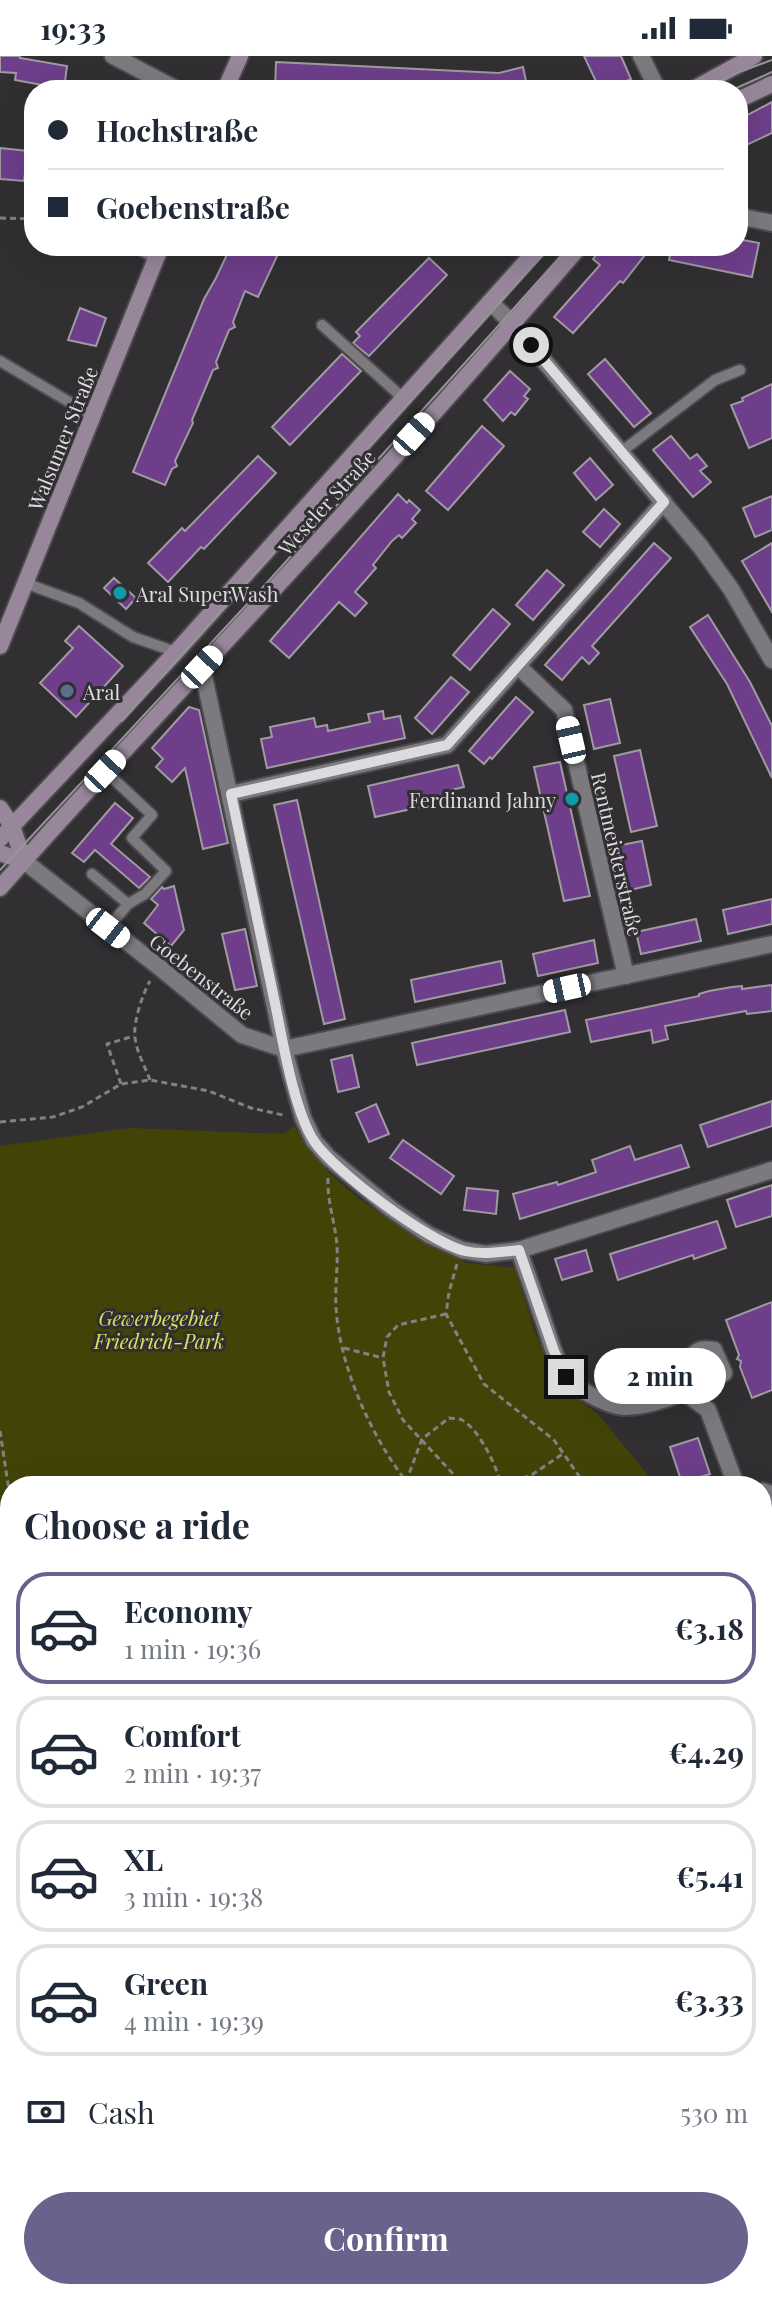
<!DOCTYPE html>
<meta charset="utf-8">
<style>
:root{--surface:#fff;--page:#f2f2f3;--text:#1f2937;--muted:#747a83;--line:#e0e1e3;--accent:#67638c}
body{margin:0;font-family:"Playfair Display",serif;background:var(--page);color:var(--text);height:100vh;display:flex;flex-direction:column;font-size:30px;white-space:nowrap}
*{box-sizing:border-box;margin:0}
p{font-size:26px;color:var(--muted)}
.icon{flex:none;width:44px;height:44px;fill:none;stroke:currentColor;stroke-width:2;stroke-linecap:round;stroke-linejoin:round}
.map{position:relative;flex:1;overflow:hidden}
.side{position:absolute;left:0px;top:1420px;width:772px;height:824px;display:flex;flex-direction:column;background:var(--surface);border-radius:32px 32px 0 0;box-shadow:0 8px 32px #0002}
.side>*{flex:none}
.banner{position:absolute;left:24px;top:24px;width:724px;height:176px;border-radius:32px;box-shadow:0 8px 32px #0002;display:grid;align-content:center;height:176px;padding:0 24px;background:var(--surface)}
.end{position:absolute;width:36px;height:36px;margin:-18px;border:10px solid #dcdbdd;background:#111;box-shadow:0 0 0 4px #111}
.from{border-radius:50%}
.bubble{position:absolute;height:56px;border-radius:28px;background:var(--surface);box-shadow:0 8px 32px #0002;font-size:26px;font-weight:700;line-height:56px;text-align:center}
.car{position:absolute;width:24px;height:48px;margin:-24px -12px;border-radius:10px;box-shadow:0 0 6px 2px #0007;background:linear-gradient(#fff 24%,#345 0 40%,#fff 0 76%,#345 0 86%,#fff 0)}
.banner b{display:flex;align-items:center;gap:28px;height:76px;font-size:30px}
.banner b+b{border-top:2px solid var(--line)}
.banner i{width:20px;height:20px;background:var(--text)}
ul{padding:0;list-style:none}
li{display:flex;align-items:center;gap:24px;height:112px;margin:0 16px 12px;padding:0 8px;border:4px solid var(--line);border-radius:32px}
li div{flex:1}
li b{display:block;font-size:30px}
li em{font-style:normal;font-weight:700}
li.active{border-color:var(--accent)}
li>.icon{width:72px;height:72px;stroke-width:1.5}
h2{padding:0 24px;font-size:36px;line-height:96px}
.pay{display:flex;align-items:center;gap:20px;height:88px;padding:0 24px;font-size:30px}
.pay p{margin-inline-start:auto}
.button{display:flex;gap:16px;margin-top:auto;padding:16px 24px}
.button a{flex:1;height:92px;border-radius:48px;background:var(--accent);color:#fff;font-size:32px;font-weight:700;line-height:92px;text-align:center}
.status{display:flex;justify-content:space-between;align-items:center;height:56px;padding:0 40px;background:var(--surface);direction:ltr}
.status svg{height:22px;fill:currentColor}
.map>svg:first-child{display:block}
</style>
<div class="status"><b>19:33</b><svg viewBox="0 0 49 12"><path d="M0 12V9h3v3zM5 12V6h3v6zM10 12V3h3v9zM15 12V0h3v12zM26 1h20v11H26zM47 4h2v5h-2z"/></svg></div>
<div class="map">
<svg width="772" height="2244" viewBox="0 0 772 2244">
<rect width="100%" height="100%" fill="#312f32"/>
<!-- green -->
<polygon fill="#424407" points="294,1070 330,1118 358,1142 429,1190 468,1207 515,1212 535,1277 555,1316 580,1345 597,1357 657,1430 10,1430 10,2234 762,2234 762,1646 772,1670 772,2244 0,2244 0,1090 130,1072 283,1078"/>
<!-- building -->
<g fill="#6e3e8a" stroke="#9e9ca0" stroke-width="2">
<polygon points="0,0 20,0 20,2 67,10 64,33 15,24 16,17 0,16"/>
<polygon points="584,0 621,0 631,23 606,34 600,34"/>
<polygon points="276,6 499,17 523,11 528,34 275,34"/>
<polygon points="772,46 772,77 738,93 738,64"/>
<polygon points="0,92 28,95 24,125 0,123"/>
<polygon points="738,183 759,187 752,221 669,204 672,190 738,190"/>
<polygon points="231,190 261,190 278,198 258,241 245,235 233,266 235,271 229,274 216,306 218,312 213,314 192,364 193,367 175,405 177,410 172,413 165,429 133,416 204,243 216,222"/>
<polygon points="603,190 652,190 623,227 620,225 573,277 554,261 600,209 593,203"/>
<polygon points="429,202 447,219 369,300 353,287 360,280 356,276"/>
<polygon points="80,252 106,262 96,290 68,284"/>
<polygon points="342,298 361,315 290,389 272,371"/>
<polygon points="605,303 651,357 634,371 588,318"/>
<polygon points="510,315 530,333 524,340 528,343 515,359 511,356 503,365 484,344"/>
<polygon points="772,328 772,382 749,392 731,349 743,345 742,342"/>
<polygon points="482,370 504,390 448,454 426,435"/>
<polygon points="671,380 690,403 697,398 707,410 700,415 711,426 693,441 653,394"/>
<polygon points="258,400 276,417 204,493 201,491 168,526 148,507 182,472 185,475"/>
<polygon points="590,402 613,429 596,444 574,417"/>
<polygon points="398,438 407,447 409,444 420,454 412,463 416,467 402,482 399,479 392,485 373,509 376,512 355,536 367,547 355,560 339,546 289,602 270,585"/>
<polygon points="772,440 772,474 755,481 743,452"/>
<polygon points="604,453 620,468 600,491 583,476"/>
<polygon points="654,487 671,502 592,590 599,597 589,608 582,601 562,624 545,609"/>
<polygon points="772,487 772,556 742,505"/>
<polygon points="547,514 564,529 533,564 516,549"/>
<polygon points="114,522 136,542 126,553 104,532"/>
<polygon points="493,553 510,568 470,614 453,599"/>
<polygon points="708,559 750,626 772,670 772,722 727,628 690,571"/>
<polygon points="79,570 123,610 76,661 40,627 73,592 65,585"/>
<polygon points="451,621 469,636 432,678 415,662"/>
<polygon points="516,641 533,656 492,703 490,701 484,708 469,695"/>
<polygon points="610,643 620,687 594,693 584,649"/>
<polygon points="189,651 199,654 228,787 203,793 185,712 172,726 156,711 163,703 152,692"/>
<polygon points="383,655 384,663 400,660 405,682 267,712 261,683 272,681 270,671 314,662 316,671 327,669 328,675 370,666 368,658"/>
<polygon points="640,694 657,770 631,776 614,700"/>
<polygon points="560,706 590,840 564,845 534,711"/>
<polygon points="458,709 464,731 447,735 451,748 435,752 434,748 375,761 368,730"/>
<polygon points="297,744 345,963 324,968 274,749"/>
<polygon points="115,747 133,762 111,788 150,821 139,832 95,794 84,806 72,797"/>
<polygon points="642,785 651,829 626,835 616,790"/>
<polygon points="174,830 184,874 171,890 144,867 158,849 151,843 162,831 164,833"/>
<polygon points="772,843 772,868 728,878 723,854"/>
<polygon points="696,863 701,885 641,898 636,876"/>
<polygon points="245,873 257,930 235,934 222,878"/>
<polygon points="594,884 598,907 538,920 533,898"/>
<polygon points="501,905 505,927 415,946 411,924"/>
<polygon points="772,929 772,955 747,958 746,955 665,970 668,983 653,987 651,974 591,986 586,964 699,940 699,938 709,935 732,931 742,930 742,933"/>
<polygon points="565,954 570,976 417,1009 412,987"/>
<polygon points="352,999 359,1031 338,1036 331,1004"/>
<polygon points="772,1045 772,1070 708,1091 700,1069"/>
<polygon points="376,1048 389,1078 369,1086 356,1057"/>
<polygon points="403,1084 454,1120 441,1138 390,1102"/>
<polygon points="681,1089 689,1111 520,1163 513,1138 557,1126 558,1129 596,1116 592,1104 630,1090 635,1104"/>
<polygon points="772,1129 772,1160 736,1171 727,1144"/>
<polygon points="467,1132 498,1135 496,1158 464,1154"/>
<polygon points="717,1165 726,1192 694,1203 693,1199 618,1224 610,1198"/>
<polygon points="586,1194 592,1215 562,1224 555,1203"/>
<polygon points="772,1246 772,1334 752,1342 740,1311 741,1305 737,1303 739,1299 726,1264"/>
<polygon points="698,1382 710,1418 682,1427 670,1391"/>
</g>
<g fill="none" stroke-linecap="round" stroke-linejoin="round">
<defs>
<g id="lane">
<polyline points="322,269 404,343"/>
<polyline points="0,305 93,360"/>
<polyline points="621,396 715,324 740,314"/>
<polyline points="25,527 79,547 133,581 176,596"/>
<polyline points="105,715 152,759 132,782 166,815 145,838 128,848"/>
<polyline points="92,818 128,848 108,872"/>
</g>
<g id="street">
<polyline points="113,0 178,34"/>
<polyline points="641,0 658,34"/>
<polyline points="738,160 772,167"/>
<polyline points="140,190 157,200"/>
<polyline points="490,246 513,268 700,490 731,533 772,604"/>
<polyline points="518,610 564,654 626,920"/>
<polyline points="202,611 284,993 303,1062 314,1085 329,1102 391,1153 429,1179 462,1194 486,1198 519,1194 772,1114"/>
<polyline points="231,738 447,689 664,446"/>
<polyline points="24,805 159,911 242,979 284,993 772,888"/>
<path d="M519,1194C528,1221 538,1248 547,1275C552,1290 557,1308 566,1321C575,1333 610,1351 625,1351C659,1351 693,1331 724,1317L714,1294C702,1292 697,1293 690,1303L700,1328"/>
<polyline points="683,1335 708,1354 736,1429 741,1430"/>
<polyline points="762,1435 772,1438"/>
<polyline points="392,2234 394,2244"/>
<polyline points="224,2244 276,2234"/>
</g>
<g id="secondary">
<polyline points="225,34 240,0"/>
<polyline points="692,34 754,0"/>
<polyline points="738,44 772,28"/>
<polyline points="0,590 161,190"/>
<polyline points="0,752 12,770 24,805"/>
<polyline points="0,783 176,596 540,190"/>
<polyline points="0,797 24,805"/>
<path d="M0,832C89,730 183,633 274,533C378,421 480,306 580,190"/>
<polyline points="0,1576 10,1646"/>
<polyline points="119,2234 121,2244"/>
</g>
</defs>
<!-- lane casing -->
<use href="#lane" stroke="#4c4a4d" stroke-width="14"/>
<!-- street casing -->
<use href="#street" stroke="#4c4a4d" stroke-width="20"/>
<!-- secondary casing -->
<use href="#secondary" stroke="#4c4a4d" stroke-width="20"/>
<!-- path -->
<g stroke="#838184" stroke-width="3" stroke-dasharray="6 4" stroke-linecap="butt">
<polyline points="0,162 34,163"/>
<path d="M150,1024C145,1010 136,995 135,981C133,966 143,937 150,925"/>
<polyline points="121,1028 107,988 134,980"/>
<polyline points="0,1066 53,1061 82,1051 121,1028 150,1024 209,1035 251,1052 283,1059"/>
<path d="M328,1122C327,1146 335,1166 337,1189C338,1210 335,1231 336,1251C339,1304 364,1363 393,1407C399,1415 404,1425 413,1430"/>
<polyline points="457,1208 449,1236 446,1258 484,1328 554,1384 586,1430"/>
<polyline points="446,1258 398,1269 387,1281 383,1302 389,1336 403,1364 456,1421 475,1430"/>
<polyline points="344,1292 383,1302"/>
<polyline points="0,1375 10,1441"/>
<path d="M406,1426L422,1383L449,1362C453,1363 458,1362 462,1364C479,1373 498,1412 501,1430"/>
<polyline points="504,1430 533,1418 564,1397"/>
<polyline points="0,1718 10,1783"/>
<polyline points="762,1759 772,1773"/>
<polyline points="762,2134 772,2131"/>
<polyline points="0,2201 9,2244"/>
<polyline points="95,2234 97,2244"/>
<polyline points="156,2234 158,2244"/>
<polyline points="627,2234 630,2244"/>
</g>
<!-- lane -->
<use href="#lane" stroke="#7c7a7e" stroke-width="10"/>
<!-- street -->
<use href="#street" stroke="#7c7a7e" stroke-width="16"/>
<!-- secondary -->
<use href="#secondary" stroke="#98879b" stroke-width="16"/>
<!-- tram -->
<g stroke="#959496" stroke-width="2">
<polyline points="705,34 731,19 772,4"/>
<polyline points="732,34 772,16"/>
<polyline points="122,665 551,190"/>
<polyline points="0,814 263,531 570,190"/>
</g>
</g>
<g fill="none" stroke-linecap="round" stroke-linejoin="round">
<!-- route -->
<path stroke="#dcdbdd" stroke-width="10" d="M531,289L664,446L447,689L231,738C246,810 261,881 276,952C283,988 295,1056 314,1085C334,1115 430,1187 465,1195C483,1199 500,1196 519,1194L554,1295L566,1321"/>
</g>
<!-- markers -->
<g fill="#0f9aa8" stroke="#312f32" stroke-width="3">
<circle cx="120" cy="537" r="8"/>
<circle cx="572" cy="743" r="8"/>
</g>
<circle fill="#5c6f8a" stroke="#312f32" stroke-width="3" cx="67" cy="635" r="8"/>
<g text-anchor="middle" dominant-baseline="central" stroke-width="6" stroke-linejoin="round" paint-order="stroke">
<!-- street labels -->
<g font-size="20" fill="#dcdbdd" stroke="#312f32">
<text transform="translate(62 382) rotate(-68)">Walsumer Straße</text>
<text transform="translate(326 446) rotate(-48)">Weseler Straße</text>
<text transform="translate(618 798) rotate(77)">Rentmeisterstraße</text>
<text transform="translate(202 920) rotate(38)">Goebenstraße</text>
</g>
<!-- poi labels -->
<g font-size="20" fill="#dcdbdd" stroke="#312f32" text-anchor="start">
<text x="136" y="537">Aral SuperWash</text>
<text x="83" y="635">Aral</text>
<text x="556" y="743" text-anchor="end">Ferdinand Jahny</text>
</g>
<!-- park labels -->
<g font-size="20" font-style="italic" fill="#dce25b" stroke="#312f32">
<text x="159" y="1261">Gewerbegebiet<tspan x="159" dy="23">Friedrich-Park</tspan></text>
</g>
</g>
</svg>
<i class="end from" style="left:531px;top:289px"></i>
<i class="end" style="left:566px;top:1321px"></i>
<div class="bubble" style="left:594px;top:1292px;width:132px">2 min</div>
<i class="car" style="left:414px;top:378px;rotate:42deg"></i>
<i class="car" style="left:202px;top:611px;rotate:43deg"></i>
<i class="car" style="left:571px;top:684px;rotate:347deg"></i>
<i class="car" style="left:105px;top:715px;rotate:43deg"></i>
<i class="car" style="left:108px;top:872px;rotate:128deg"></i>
<i class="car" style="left:567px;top:932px;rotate:258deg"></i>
<div class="banner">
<b><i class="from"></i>Hochstraße</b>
<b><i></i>Goebenstraße</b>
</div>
<section class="side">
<h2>Choose a ride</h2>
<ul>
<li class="active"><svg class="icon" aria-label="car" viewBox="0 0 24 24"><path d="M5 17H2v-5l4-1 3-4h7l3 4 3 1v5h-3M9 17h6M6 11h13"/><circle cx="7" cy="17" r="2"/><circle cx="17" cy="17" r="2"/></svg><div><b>Economy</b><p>1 min · 19:36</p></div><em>€3.18</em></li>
<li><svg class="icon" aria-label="car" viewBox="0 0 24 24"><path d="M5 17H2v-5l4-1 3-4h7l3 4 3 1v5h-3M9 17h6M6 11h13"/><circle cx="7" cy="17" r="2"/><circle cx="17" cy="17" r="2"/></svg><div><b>Comfort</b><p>2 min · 19:37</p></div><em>€4.29</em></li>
<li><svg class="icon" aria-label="car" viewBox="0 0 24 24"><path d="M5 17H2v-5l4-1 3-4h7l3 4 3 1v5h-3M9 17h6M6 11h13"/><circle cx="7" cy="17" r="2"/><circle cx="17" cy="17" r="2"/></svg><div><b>XL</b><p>3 min · 19:38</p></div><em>€5.41</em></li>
<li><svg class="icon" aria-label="car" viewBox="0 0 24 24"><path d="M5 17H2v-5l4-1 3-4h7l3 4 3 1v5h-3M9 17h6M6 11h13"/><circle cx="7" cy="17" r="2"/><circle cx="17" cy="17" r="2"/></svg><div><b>Green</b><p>4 min · 19:39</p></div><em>€3.33</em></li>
</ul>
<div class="pay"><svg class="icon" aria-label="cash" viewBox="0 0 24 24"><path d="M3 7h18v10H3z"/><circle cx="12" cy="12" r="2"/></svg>Cash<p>530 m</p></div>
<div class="button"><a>Confirm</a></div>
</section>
</div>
